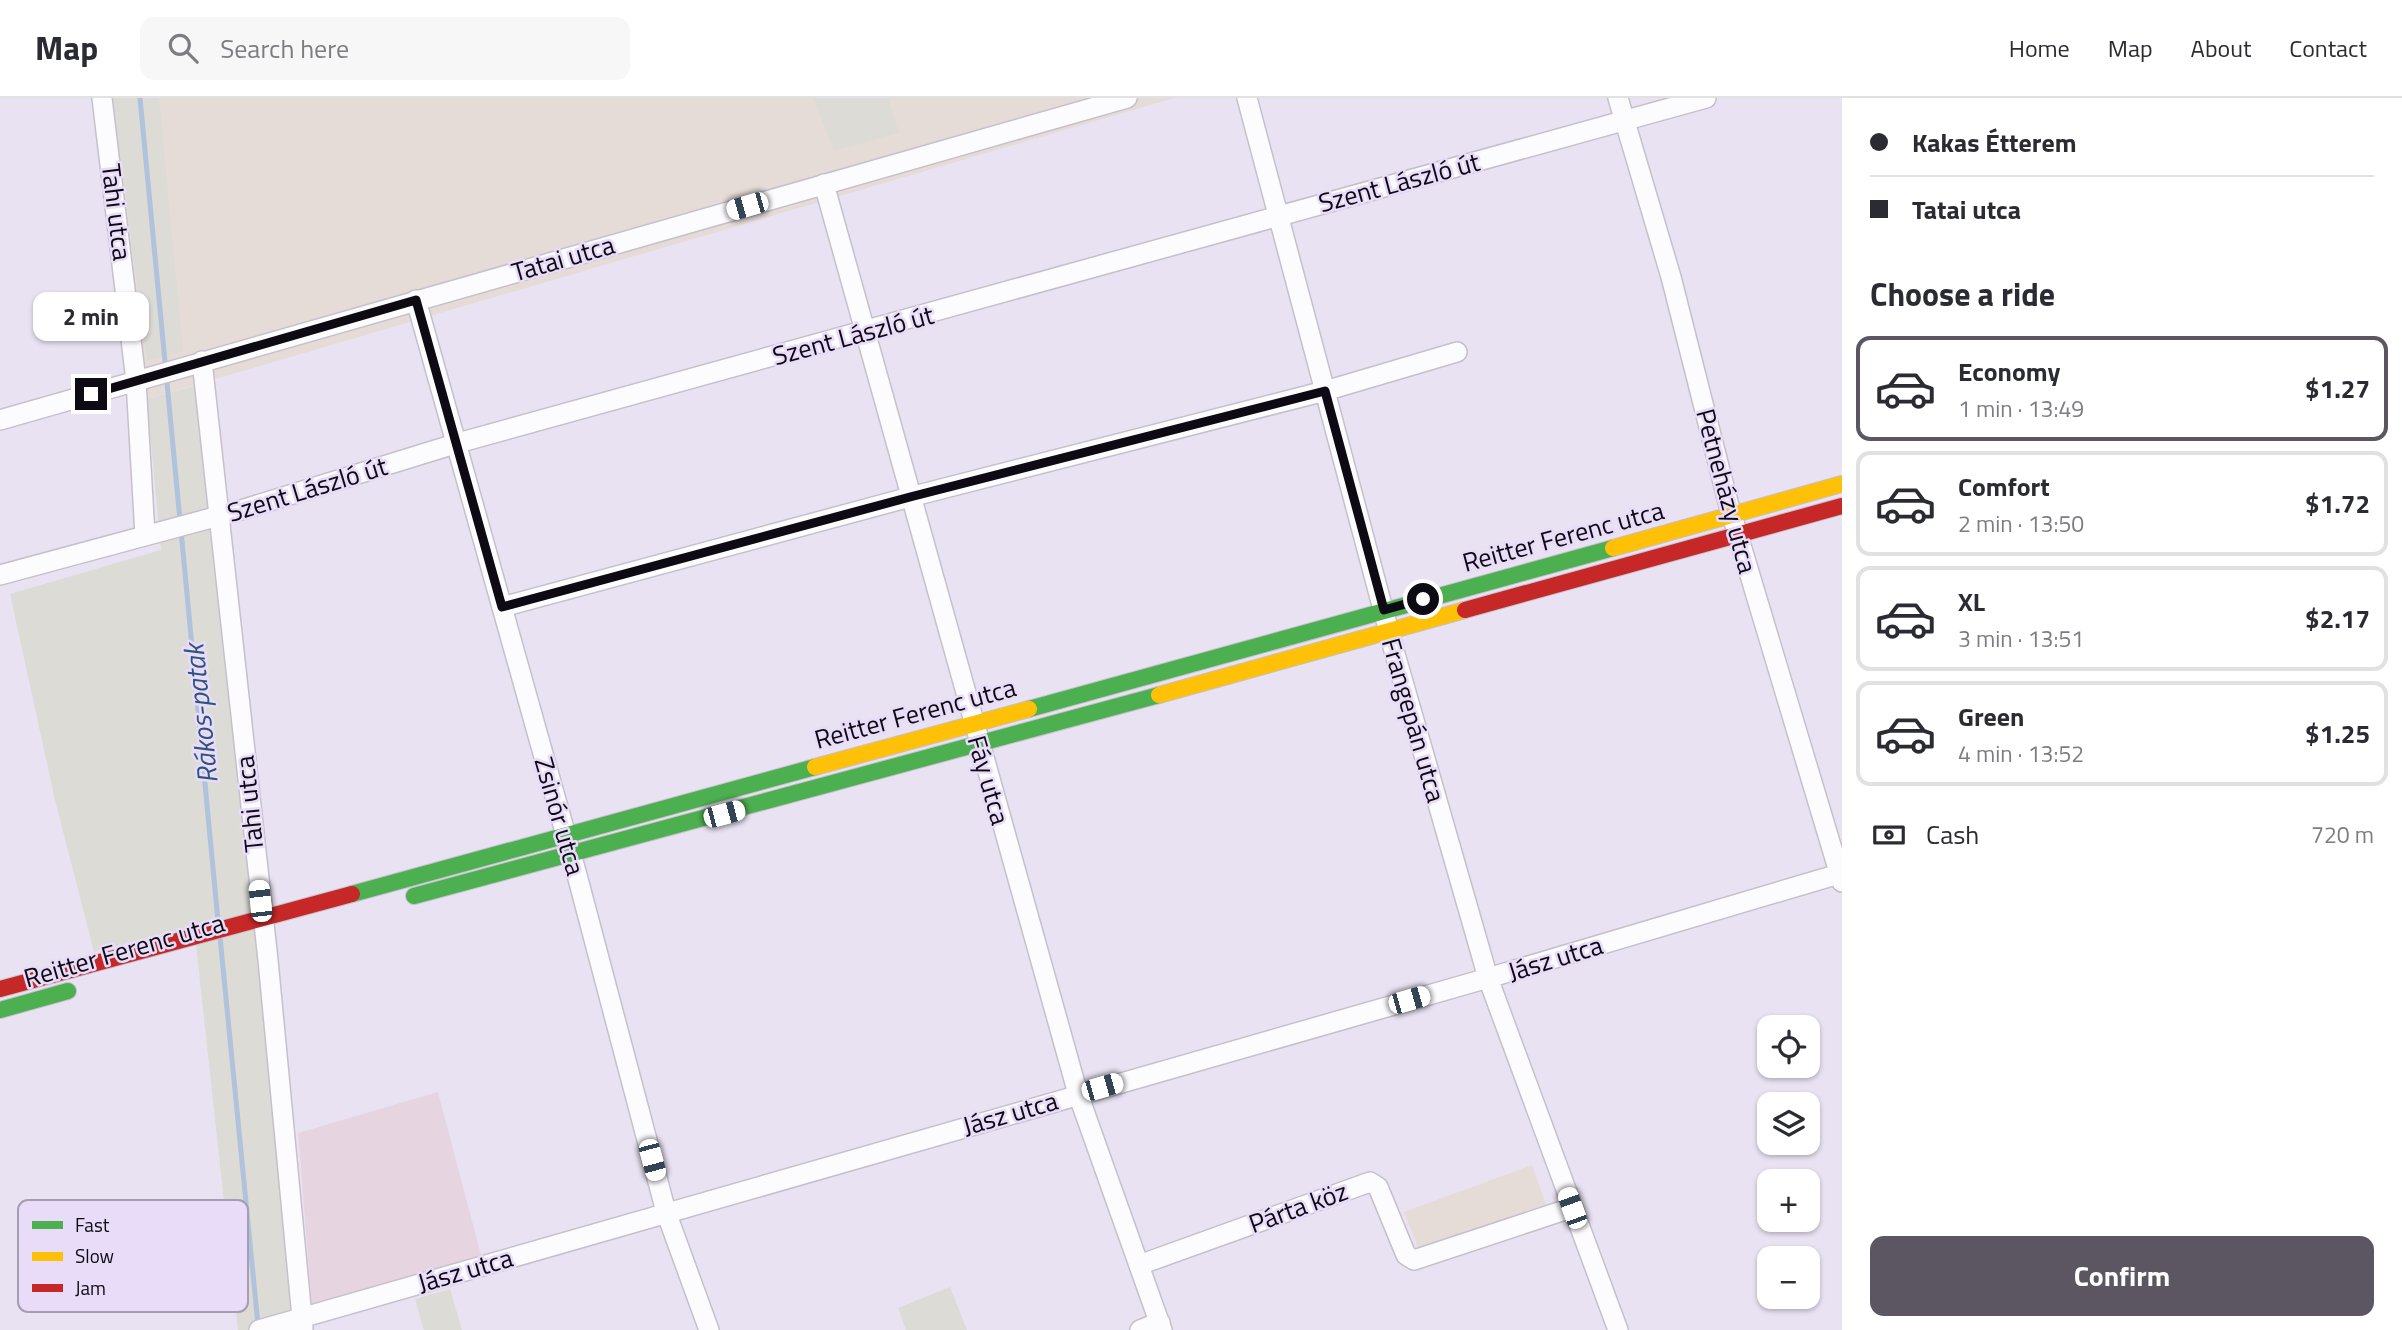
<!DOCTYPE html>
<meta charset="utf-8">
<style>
:root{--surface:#fff;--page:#f7f7f7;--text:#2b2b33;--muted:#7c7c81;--line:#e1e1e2;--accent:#5b5661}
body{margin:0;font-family:"Titillium Web",sans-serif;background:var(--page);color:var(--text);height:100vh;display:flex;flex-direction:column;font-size:26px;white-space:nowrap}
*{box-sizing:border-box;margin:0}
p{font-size:23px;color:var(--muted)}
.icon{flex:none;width:38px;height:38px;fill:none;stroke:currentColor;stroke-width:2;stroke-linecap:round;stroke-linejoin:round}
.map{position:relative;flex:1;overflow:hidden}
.details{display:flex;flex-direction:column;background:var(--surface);width:560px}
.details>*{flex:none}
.guide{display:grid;align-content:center;height:154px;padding:0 28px;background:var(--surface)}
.controls{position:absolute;left:1757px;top:917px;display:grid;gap:14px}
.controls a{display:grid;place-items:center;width:63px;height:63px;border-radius:14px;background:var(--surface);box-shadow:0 2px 5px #0004;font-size:35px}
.end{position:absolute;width:32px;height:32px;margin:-16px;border:9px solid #0e0a13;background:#fff;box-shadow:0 0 0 4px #fff}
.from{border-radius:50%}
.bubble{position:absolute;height:49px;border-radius:14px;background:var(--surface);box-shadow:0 2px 5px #0004;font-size:23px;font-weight:700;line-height:49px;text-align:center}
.car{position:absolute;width:21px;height:42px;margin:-21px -10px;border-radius:9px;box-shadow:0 0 5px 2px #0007;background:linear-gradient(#fff 24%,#345 0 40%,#fff 0 76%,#345 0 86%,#fff 0)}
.guide b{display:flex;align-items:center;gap:24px;height:66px;font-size:26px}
.guide b+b{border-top:2px solid var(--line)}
.guide i{width:18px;height:18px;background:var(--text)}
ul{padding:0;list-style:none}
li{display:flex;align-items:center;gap:21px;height:105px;margin:0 14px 10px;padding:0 14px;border:4px solid var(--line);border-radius:14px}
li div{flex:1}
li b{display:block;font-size:26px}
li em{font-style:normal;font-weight:700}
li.selected{border-color:var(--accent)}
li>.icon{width:63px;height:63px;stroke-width:1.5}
h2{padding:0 28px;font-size:32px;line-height:84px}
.pay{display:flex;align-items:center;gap:18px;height:77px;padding:0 28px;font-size:26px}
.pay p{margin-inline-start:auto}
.action{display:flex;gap:14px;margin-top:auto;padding:14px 28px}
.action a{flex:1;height:80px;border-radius:14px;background:var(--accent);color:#fff;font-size:28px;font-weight:700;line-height:80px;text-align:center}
header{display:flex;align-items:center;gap:42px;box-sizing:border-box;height:98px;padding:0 35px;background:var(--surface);border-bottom:2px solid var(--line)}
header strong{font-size:33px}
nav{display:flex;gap:38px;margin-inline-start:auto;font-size:24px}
.search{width:490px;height:63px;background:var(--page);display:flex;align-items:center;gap:18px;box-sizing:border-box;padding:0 24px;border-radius:14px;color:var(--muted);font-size:26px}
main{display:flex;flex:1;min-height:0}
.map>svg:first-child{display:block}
</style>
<header>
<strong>Map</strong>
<div class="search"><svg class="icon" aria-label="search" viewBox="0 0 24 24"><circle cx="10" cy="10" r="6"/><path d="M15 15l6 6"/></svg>Search here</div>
<nav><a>Home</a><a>Map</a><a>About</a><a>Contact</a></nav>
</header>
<main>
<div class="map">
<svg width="1842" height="1232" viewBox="0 0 1842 1232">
<rect width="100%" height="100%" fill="#e9e2f2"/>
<!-- commercial -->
<polygon fill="#e6d5e1" points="438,994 482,1161 312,1209 298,1035"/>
<!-- industrial -->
<g fill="#e5dcd8">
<polygon points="111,0 1174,0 147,301"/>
<polygon points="1532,1067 1546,1106 1419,1152 1404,1114"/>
</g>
<!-- green -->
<g fill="#dcdbd5">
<polygon points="113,0 159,0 183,253 147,263"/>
<polygon points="813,0 888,0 899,35 834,53"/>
<polygon points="194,288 298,1232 238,1232 194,828 94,854 55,702 10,496 161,452 147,301"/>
<polygon points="950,1189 967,1232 906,1232 898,1210"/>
<polygon points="450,1191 462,1232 424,1232 415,1201"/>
</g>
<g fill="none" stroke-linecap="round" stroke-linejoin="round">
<!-- stream -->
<g stroke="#b1c2dc" stroke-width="5">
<polyline points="140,0 218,823"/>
<polyline points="220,839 258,1227"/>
</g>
<defs>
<g id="street">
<polyline points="102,0 136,283 145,437"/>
<polyline points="1247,0 1393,549 1488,880 1618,1232"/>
<polyline points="1618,0 1671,179 1728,404 1842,784"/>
<polyline points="824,86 1078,996 1162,1232"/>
<polyline points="416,202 577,777 666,1114 709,1232"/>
<polyline points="202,263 268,862 303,1230"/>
<polyline points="0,322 1127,0"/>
<polyline points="0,477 241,412 458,345 1706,0"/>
<polyline points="502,509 910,399 1325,293 1457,254"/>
<polyline points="1139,1167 1370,1084 1378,1089 1406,1157 1414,1162 1571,1110"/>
<polyline points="259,1232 1488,880 1842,775"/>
<polyline points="1140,1232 1160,1224"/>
</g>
<g id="fast">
<polyline points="1029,611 1613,450"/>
<polyline points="352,796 815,669"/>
<polyline points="414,798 1159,597"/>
<polyline points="0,912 68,893"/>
</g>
<g id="slow">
<polyline points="1613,450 1842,386"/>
<polyline points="1159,597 1465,512"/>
<polyline points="815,669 1029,611"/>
</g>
<g id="jam">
<polyline points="1465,512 1842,408"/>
<polyline points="0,891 352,796"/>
</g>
</defs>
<!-- street casing -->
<use href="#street" stroke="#c5c0cc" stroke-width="22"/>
<!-- fast casing -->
<use href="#fast" stroke="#c5c0cc" stroke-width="18"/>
<!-- slow casing -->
<use href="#slow" stroke="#c5c0cc" stroke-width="18"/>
<!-- jam casing -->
<use href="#jam" stroke="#c5c0cc" stroke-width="18"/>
<!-- street -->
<use href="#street" stroke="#fcfbfd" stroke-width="19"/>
<!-- fast -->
<use href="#fast" stroke="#4caf50" stroke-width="16"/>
<!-- slow -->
<use href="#slow" stroke="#ffc107" stroke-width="16"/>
<!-- jam -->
<use href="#jam" stroke="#c62828" stroke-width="16"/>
</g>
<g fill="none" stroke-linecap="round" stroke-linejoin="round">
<!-- route -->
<polyline stroke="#0e0a13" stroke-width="9" points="91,296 416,202 502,509 910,399 1325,293 1384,512 1423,501"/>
</g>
<g text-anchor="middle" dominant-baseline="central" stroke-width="5" stroke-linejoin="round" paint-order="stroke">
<!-- street labels -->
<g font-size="26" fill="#0e0a13" stroke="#e8dcf8">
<text transform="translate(1399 84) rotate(-15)">Szent László út</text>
<text transform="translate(117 114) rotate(83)">Tahi utca</text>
<text transform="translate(563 160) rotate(-16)">Tatai utca</text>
<text transform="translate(853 237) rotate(-15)">Szent László út</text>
<text transform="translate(307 391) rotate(-17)">Szent László út</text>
<text transform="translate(1727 393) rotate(75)">Petneházy utca</text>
<text transform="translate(1563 438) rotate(-15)">Reitter Ferenc utca</text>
<text transform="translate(915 615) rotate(-15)">Reitter Ferenc utca</text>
<text transform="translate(1414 622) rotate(74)">Frangepán utca</text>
<text transform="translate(989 682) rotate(74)">Fáy utca</text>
<text transform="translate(249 706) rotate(-96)">Tahi utca</text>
<text transform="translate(560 718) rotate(74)">Zsinór utca</text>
<text transform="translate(124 852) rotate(-16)">Reitter Ferenc utca</text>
<text transform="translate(1555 860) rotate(-17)">Jász utca</text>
<text transform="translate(1010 1015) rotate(-16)">Jász utca</text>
<text transform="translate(1298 1109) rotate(-20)">Párta köz</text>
<text transform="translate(465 1172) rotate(-16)">Jász utca</text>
</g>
<!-- water labels -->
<g font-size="28" font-style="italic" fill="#2d547e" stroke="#e8dcf8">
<text transform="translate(200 616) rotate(-96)">Rákos-patak</text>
</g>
</g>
<!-- legend -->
<rect x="18" y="1102" width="230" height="112" rx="10" fill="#e8dcf8" stroke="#a79db3" stroke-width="2"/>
<rect x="32" y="1123" width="31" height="8" fill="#4caf50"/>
<rect x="32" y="1154" width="31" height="9" fill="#ffc107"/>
<rect x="32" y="1186" width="31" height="8" fill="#c62828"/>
<g font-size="19" fill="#0e0a13">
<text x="75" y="1134">Fast</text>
<text x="75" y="1165">Slow</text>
<text x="75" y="1197">Jam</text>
</g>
</svg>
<div class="controls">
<a><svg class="icon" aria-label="locate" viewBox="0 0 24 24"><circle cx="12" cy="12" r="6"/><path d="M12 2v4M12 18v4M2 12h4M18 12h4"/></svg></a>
<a><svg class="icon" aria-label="layers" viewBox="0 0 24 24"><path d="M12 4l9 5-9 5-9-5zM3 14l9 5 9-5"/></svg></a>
<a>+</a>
<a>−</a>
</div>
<i class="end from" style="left:1423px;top:501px"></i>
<i class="end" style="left:91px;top:296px"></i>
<div class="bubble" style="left:33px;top:194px;width:116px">2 min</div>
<i class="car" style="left:747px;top:108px;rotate:254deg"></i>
<i class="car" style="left:724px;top:716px;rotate:75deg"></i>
<i class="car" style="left:260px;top:803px;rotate:354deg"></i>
<i class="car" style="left:1409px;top:902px;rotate:74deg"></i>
<i class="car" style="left:1102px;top:989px;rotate:74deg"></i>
<i class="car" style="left:652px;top:1062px;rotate:165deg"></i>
<i class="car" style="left:1572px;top:1110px;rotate:340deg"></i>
</div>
<section class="details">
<div class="guide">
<b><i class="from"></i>Kakas Étterem</b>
<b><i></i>Tatai utca</b>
</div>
<h2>Choose a ride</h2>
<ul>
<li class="selected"><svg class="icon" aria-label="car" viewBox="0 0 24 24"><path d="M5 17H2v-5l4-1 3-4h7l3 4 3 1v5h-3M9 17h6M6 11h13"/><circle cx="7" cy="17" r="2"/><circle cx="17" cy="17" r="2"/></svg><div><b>Economy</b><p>1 min · 13:49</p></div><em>$1.27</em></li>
<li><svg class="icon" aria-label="car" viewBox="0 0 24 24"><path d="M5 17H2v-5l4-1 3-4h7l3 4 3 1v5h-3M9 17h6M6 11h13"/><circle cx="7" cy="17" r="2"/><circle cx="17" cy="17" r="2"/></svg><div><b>Comfort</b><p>2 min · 13:50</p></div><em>$1.72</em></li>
<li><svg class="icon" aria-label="car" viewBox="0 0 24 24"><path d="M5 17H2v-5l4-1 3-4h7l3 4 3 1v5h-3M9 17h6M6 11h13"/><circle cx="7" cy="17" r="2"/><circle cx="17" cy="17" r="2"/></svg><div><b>XL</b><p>3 min · 13:51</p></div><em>$2.17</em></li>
<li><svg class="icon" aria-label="car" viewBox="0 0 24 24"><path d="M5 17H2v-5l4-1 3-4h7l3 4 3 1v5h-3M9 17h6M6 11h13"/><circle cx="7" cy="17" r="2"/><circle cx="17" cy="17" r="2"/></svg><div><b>Green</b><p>4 min · 13:52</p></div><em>$1.25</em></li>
</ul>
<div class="pay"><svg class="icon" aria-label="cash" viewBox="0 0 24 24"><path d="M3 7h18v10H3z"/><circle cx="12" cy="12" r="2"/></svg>Cash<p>720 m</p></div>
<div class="action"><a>Confirm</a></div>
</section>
</main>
